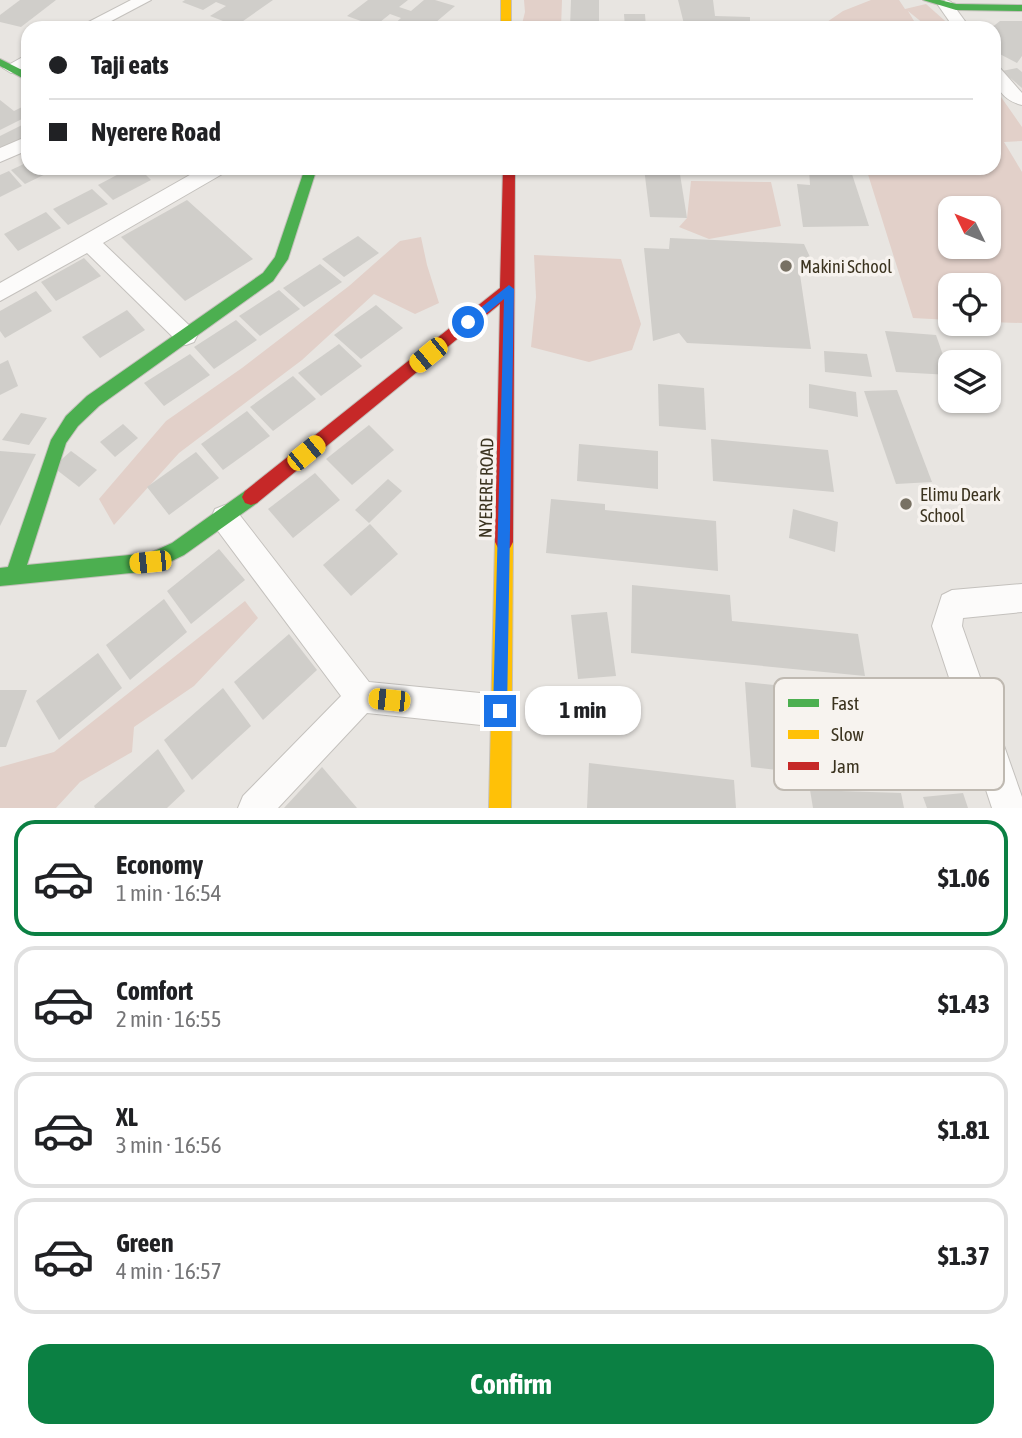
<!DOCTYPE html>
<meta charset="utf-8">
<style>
:root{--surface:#fff;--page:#f6f6f6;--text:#202124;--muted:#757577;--line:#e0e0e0;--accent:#0b8043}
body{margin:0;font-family:"Asap Condensed",sans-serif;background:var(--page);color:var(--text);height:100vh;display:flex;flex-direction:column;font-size:26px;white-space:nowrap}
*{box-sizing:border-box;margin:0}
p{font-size:23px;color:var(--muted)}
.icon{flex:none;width:38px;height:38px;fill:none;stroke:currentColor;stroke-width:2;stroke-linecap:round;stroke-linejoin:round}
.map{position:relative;height:808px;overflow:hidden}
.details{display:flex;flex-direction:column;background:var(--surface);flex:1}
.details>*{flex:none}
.hud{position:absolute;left:21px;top:21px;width:980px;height:154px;border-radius:21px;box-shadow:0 2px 5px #0004;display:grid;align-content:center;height:154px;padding:0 28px;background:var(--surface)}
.needle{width:46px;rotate:313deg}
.controls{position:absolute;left:938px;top:196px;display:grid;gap:14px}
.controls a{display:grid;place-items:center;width:63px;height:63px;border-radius:14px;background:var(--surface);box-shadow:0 2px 5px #0004;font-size:35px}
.end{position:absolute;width:32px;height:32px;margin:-16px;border:9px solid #1a73e8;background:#fff;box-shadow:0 0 0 4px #fff}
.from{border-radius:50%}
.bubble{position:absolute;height:49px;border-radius:21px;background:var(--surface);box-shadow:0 2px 5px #0004;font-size:23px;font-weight:700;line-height:49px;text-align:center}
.car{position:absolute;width:21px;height:42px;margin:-21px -10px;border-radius:9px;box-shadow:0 0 5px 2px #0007;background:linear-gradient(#f5c518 24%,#345 0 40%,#f5c518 0 76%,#345 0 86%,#f5c518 0)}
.hud b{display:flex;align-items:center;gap:24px;height:66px;font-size:26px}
.hud b+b{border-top:2px solid var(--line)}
.hud i{width:18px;height:18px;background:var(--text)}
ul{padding:12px 0 0;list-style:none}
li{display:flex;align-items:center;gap:21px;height:116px;margin:0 14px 10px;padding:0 14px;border:4px solid var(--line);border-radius:21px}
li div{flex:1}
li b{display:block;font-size:26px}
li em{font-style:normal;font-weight:700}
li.on{border-color:var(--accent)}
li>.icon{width:63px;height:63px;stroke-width:1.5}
.action{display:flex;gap:14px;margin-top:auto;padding:14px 28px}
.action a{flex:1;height:80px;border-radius:21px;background:var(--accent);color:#fff;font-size:28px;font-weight:700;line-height:80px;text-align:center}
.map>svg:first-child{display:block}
</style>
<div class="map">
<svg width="1022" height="808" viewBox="0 0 1022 808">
<rect width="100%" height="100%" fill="#e8e5e1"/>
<!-- green -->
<g fill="#e2d0c9" fill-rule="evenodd">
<polygon points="524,0 562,0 561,28 521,28 525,12"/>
<path d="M871,0H899L905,9L926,4L953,28H929L908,11L914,21C883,28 860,31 827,22L843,11Z"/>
<path d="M994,87L1022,127V141L1004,142L1022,172V323L989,322V285H950V320L913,318L866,168H994ZM950,208H989V247H950Z"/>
<polygon points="691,181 771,182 781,226 709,239 679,227 687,218"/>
<polygon points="421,237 427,265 439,303 415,314 374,294 302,360 179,453 114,525 99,499 166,421 242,368 349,286 400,241"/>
<polygon points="534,255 621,259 641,324 632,350 589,362 531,347 536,297"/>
<polygon points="245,601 258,618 194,686 134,727 132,752 80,782 56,808 0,808 0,767 54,752"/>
</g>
<!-- building -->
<g fill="#d0ceca">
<polygon points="20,0 56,0 21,27 0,22 0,15"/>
<polygon points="185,0 273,0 236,26 210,16 226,6 216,2 203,10 182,2"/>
<polygon points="368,0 408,0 399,7 411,11 424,0 435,0 455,6 429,28 390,28 401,18 390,14 375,26 347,16"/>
<polygon points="571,0 599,0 599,28 570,28"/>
<polygon points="678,0 713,0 715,16 750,17 750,26 685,28"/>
<polygon points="624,14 645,14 646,28 625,28"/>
<polygon points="1000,21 1022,21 1022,56 1017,63 994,51 994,28 991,28"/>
<polygon points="1017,68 1022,72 1022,88 1002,71"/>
<polygon points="0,100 14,111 24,106 28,110 28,116 0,130"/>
<polygon points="26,123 28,139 0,153 0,136"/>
<polygon points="28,162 28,168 58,168 25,184 11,170"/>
<polygon points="130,168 139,168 151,180 113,200 98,185"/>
<polygon points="644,168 679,168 687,218 650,217"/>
<polygon points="809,168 850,168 869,226 803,227 797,184 810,185"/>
<polygon points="9,171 22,186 0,197 0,175"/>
<polygon points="92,189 108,204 68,225 53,209"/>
<polygon points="187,200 253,259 185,301 121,237"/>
<polygon points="46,212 61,228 18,251 4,234"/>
<polygon points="358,236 379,253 344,277 322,259"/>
<polygon points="670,238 804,244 816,270 799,268 811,349 687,343 679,333 653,341 644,248 669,249"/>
<polygon points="84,258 101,276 56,301 41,282"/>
<polygon points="320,264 342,282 304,307 283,288"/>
<polygon points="279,290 300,309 260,336 239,316"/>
<polygon points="36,291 52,311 5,338 0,331 0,311"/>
<polygon points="376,305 403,328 361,359 334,335"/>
<polygon points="127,310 145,330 100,358 82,337"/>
<polygon points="236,320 257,340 214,369 194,347"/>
<polygon points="885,331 936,335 950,375 896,372"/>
<polygon points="339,344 362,366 321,396 298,373"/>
<polygon points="824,351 867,354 872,377 825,372"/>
<polygon points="190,354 210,375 164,406 144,383"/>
<polygon points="8,360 18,386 0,395 0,364"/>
<polygon points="293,376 316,399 273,431 250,407"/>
<polygon points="658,384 704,388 706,430 659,426"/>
<polygon points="809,384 856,392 858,417 809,408"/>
<polygon points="989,388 995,389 1000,406 966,404 966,401 989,401"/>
<polygon points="897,390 932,482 896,484 864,391"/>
<polygon points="247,411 270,436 223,470 201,444"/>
<polygon points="21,413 47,418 29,445 2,440"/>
<polygon points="123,424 138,438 115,457 100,442"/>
<polygon points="369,425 394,450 352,485 326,459"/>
<polygon points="711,439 828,450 834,492 713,481"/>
<polygon points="579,444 658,451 658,489 577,481"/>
<polygon points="0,451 36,454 0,526"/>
<polygon points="71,451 97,470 79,487 53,467"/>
<polygon points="196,452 219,478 169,515 147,487"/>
<polygon points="315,473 340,500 293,538 268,509"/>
<polygon points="388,479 402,491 369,523 355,510"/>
<polygon points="551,499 605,504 605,510 716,521 718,571 546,553"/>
<polygon points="793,509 838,522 835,552 789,538"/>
<polygon points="370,524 398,554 351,596 323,565"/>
<polygon points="219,549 245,580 191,624 167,591"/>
<polygon points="632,585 730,595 732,621 858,634 865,676 631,653"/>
<polygon points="164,599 187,632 130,680 106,645"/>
<polygon points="607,612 616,676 578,679 571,615"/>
<polygon points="289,634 317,670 263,720 234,682"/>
<polygon points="98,653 122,688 59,740 36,701"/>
<polygon points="745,682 908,699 923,787 751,767"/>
<polygon points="223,688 251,726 192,780 164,740"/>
<polygon points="0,690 27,690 6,747 0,747"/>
<polygon points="158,749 185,791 167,808 95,808 94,806"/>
<polygon points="589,763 734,780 736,808 587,808"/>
<polygon points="322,767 357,808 284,808"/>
<polygon points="810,790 901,793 904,808 813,808"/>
<polygon points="963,793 968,808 927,808 923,797"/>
</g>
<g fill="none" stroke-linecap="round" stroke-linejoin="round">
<defs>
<g id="street">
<polygon points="131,0 151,0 98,28 77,28"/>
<polygon points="946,0 951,2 970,28 954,28 938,5"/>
<polygon points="28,54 28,66 11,73 3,68"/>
<path d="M994,67L1000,68L1022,93V105C1002,100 994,87 994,67Z"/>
<polygon points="28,136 28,150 0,162 0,148"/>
<polygon points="202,168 227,168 224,173 103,243 194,330 197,336 194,342 186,345 178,342 87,253 0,301 0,283"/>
<polygon points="225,505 235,509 369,682 500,695 511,700 516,711 511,722 500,727 367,713 278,808 238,808 243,796 341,696 215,527 211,518 215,509"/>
<polygon points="1022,584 1022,612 963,618 962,626 1022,797 1022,808 992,808 932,626 942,595 952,590"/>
</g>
<g id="fast">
<polygon points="923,0 940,0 956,4 1022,5 1022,11 956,10"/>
<polygon points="0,59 28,73 28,81 0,66"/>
<polygon points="305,168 317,168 288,259 273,281 99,406 78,426 66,443 27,565 150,553 172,543 245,491 251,489 257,491 260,497 257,503 184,555 151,571 0,586 0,568 8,567 51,440 66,416 87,396 263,273 275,257"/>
</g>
<g id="slow">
<rect x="501" y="0" width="10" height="28"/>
<polygon points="504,534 510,536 513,542 511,808 489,808 495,542 498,536"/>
</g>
<polygon id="jam" points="503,168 515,168 513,542 510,548 504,550 498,548 495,542 500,304 257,503 251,505 245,503 242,497 245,491 500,288"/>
</defs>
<!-- street casing -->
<use href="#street" stroke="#c4c1bd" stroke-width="2"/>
<!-- fast casing -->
<use href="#fast" stroke="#c4c0bb" stroke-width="2"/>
<!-- slow casing -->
<use href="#slow" stroke="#c4c0bb" stroke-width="2"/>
<!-- jam casing -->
<use href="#jam" stroke="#c4c0bb" stroke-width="2"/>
<!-- street -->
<use href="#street" fill="#fcfbfa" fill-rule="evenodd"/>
<!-- fast -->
<use href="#fast" fill="#4caf50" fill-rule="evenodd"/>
<!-- slow -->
<use href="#slow" fill="#ffc107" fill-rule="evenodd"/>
<!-- jam -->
<use href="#jam" fill="#c62828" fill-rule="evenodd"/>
</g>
<!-- route -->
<polygon fill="#1a73e8" points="509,285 514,289 507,711 505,716 500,718 495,716 493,711 504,299 472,325 468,326 463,322"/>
<!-- markers -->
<g fill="#787163" stroke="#f7f3ef" stroke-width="2.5">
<circle cx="786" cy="266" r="7"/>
<circle cx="906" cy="504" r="7"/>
</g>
<g text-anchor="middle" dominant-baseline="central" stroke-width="7" stroke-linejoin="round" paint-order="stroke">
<!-- poi labels -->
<g font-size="18" fill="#3b331f" stroke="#f7f3ef" text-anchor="start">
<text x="800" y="266">Makini School</text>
<text x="920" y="494">Elimu Deark<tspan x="920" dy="21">School</tspan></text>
</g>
<!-- street labels -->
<g font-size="18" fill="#3b331f" stroke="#f7f3ef">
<text transform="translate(486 488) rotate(-89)">NYERERE ROAD</text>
</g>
</g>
<!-- legend -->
<rect x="774" y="678" width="230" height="112" rx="10" fill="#f7f3ef" stroke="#bfb9b1" stroke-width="2"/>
<rect x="788" y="699" width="31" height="8" fill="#4caf50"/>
<rect x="788" y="730" width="31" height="9" fill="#ffc107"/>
<rect x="788" y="762" width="31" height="8" fill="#c62828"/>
<g font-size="19" fill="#3b331f">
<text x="831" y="710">Fast</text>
<text x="831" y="741">Slow</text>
<text x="831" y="773">Jam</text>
</g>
</svg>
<div class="controls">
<a><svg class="needle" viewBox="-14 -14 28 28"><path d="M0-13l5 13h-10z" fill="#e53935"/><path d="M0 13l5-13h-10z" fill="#757577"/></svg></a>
<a><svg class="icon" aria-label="locate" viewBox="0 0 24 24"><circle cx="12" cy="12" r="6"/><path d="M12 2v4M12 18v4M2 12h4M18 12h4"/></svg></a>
<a><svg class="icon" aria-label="layers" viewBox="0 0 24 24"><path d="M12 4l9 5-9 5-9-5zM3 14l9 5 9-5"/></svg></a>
</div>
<i class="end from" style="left:468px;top:322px"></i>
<i class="end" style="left:500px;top:711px"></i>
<div class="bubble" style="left:525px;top:686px;width:116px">1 min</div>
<i class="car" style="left:428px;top:355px;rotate:231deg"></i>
<i class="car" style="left:306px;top:453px;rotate:51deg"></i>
<i class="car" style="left:150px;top:562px;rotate:264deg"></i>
<i class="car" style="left:389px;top:700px;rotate:276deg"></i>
<div class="hud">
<b><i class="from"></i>Taji eats</b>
<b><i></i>Nyerere Road</b>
</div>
</div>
<section class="details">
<ul>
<li class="on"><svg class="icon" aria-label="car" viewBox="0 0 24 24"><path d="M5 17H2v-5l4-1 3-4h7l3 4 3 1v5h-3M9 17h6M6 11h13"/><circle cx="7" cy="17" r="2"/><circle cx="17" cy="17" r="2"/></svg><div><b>Economy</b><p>1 min · 16:54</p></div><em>$1.06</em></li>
<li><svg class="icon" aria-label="car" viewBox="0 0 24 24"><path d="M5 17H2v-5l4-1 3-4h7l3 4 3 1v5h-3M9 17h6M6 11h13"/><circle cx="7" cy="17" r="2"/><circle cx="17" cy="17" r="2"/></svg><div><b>Comfort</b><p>2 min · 16:55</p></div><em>$1.43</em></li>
<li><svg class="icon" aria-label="car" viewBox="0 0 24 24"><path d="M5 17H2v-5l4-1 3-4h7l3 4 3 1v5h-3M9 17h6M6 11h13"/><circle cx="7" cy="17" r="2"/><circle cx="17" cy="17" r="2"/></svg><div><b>XL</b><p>3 min · 16:56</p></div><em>$1.81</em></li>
<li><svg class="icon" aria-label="car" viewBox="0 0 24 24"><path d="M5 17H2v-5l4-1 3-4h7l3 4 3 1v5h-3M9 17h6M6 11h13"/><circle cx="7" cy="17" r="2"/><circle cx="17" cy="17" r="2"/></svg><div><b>Green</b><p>4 min · 16:57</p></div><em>$1.37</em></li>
</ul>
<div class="action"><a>Confirm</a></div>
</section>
